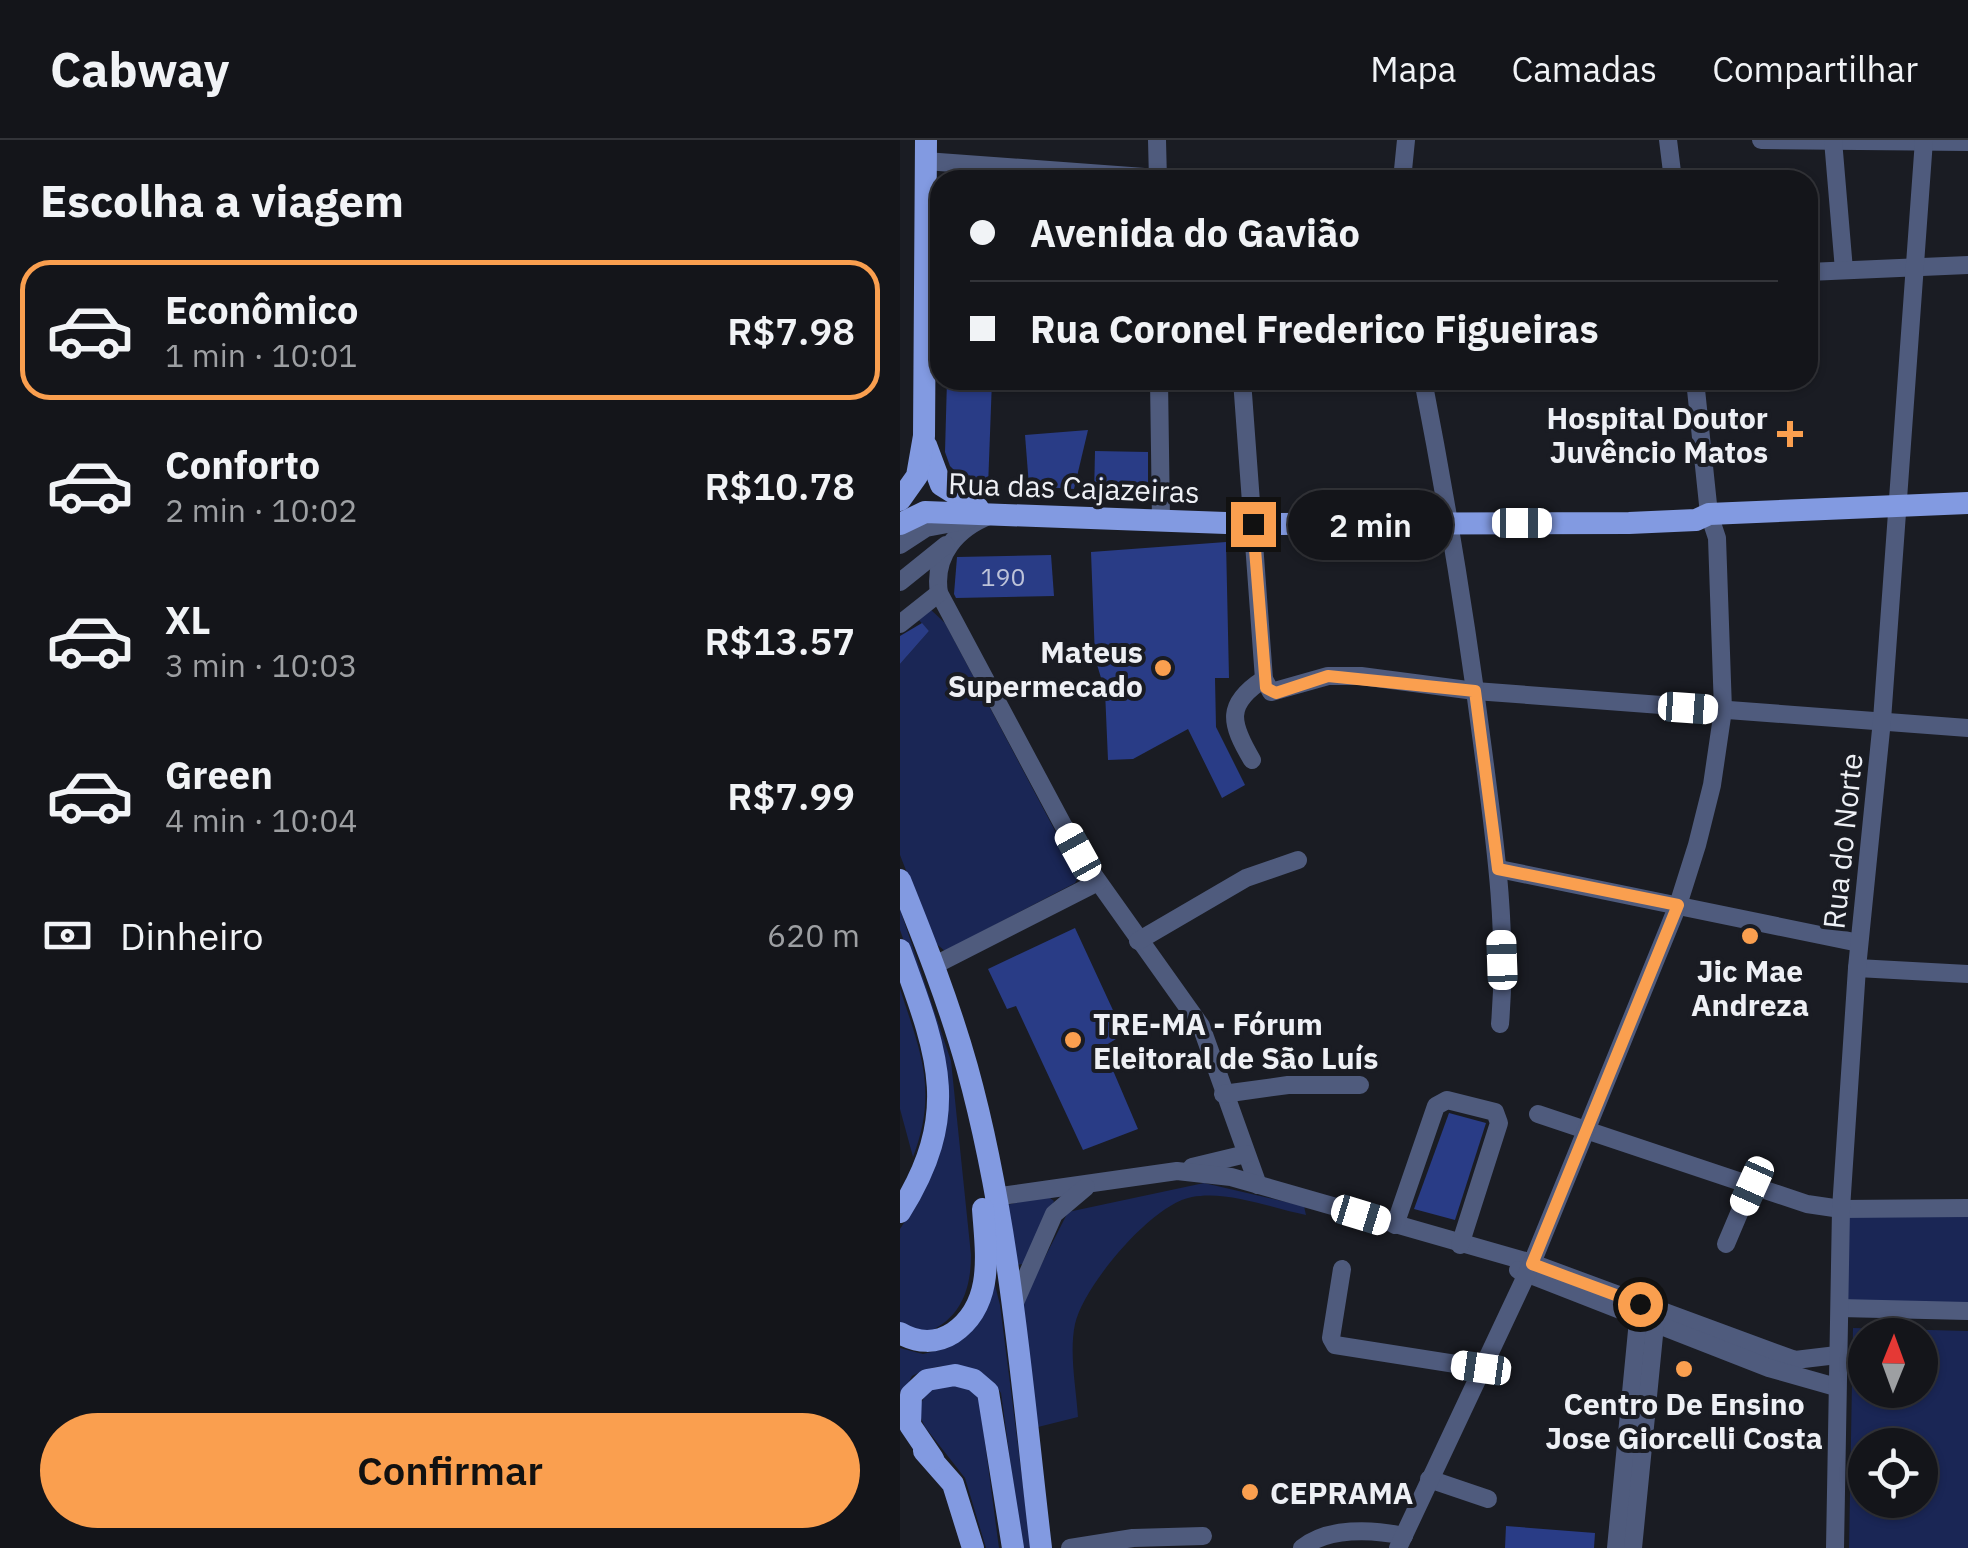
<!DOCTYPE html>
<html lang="pt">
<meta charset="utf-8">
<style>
:root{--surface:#14151a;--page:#1d1e23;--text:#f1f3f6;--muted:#9d9fa2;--line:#333439;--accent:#fa9f4f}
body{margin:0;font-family:"IBM Plex Sans",sans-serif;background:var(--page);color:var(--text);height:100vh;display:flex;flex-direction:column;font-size:38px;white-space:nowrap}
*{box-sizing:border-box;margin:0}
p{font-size:32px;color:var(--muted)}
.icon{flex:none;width:55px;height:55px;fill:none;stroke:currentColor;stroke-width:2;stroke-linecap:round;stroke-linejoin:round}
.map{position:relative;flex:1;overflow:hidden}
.sheet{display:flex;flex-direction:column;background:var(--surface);width:900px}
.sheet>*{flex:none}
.banner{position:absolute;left:30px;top:30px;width:888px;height:220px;border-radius:30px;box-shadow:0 2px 8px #0004,0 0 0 2px var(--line);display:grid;align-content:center;height:220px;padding:0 40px;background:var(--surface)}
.needle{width:65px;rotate:1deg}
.buttons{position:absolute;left:948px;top:1178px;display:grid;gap:20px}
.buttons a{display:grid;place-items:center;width:90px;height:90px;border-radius:50%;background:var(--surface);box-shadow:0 2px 8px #0004,0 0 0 2px var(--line);font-size:50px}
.end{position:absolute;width:45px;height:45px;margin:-22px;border:12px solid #fa9f4f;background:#111;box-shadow:0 0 0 5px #111}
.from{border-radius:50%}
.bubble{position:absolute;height:70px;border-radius:35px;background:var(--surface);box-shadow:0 2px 8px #0004,0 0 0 2px var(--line);font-size:32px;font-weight:600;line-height:70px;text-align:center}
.car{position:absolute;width:30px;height:60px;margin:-30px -15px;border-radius:12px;box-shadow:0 0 8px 2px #0007;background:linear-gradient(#fff 24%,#345 0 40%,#fff 0 76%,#345 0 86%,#fff 0)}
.banner b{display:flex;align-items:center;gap:35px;height:95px;font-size:38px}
.banner b+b{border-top:2px solid var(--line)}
.banner i{width:25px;height:25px;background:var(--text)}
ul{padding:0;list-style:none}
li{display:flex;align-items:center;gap:30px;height:140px;margin:0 20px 15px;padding:0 20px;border:5px solid transparent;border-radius:30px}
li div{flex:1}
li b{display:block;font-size:38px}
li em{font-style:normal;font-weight:600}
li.current{border-color:var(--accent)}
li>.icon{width:90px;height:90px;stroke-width:1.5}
h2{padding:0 40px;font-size:45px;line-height:120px}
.pay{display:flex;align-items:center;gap:25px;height:110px;padding:0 40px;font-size:38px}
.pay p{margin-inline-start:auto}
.cta{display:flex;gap:20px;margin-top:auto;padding:20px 40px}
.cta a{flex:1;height:115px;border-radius:60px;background:var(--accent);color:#111;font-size:40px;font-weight:600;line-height:115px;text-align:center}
header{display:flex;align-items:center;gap:60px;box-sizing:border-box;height:140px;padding:0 50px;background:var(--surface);border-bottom:2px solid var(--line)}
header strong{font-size:48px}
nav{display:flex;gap:55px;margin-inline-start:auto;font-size:35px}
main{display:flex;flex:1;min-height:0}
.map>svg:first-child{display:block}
</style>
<header>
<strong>Cabway</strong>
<nav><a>Mapa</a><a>Camadas</a><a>Compartilhar</a></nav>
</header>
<main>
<section class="sheet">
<h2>Escolha a viagem</h2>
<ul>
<li class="current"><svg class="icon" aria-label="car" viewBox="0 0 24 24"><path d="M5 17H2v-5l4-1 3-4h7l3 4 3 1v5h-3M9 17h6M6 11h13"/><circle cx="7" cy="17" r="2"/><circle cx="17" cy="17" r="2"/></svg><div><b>Econômico</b><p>1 min · 10:01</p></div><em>R$7.98</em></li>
<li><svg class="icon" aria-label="car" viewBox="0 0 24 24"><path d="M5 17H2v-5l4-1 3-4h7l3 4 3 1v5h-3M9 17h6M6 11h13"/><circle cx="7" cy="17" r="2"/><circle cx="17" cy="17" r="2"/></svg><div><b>Conforto</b><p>2 min · 10:02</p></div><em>R$10.78</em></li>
<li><svg class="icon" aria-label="car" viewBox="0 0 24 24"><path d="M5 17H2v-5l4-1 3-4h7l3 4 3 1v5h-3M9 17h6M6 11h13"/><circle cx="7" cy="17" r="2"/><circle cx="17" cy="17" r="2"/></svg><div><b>XL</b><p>3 min · 10:03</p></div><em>R$13.57</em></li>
<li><svg class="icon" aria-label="car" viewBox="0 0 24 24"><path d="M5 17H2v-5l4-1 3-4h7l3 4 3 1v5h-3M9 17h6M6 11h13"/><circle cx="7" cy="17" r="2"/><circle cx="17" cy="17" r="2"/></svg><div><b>Green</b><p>4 min · 10:04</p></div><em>R$7.99</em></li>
</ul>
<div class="pay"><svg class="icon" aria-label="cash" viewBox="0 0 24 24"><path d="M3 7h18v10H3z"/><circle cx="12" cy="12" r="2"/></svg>Dinheiro<p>620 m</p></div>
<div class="cta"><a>Confirmar</a></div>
</section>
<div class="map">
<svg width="1068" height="1408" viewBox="0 0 1068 1408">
<rect width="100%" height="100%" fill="#1a1c23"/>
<!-- green -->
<g fill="#1a2655" fill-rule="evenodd">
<polygon points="30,469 45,483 179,736 175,743 45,811 34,802 0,715 0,524 29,491 17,478"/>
<path d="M0,769L51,921L71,1115C71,1149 61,1178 28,1192L0,1184V1089L13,1069L45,978L11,821L0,790Z"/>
<path d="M0,849C21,913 38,951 13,1017L0,969Z"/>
<path d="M304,1043L404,1066L406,1075C371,1068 327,1050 292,1057C252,1064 184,1145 175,1184C169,1213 176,1247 178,1277L134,1288L120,1166L168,1072Z"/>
<polygon points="146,1055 154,1061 123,1124 115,1125 107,1065"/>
<polygon points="1068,1074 1068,1163 948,1162 947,1076"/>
<path d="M92,1133L100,1165L131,1408H122L101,1253C82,1221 42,1219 12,1236L2,1255L0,1250V1208L23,1214L48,1208Z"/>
<path d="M953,1188L1068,1191V1408H949ZM965,1195H1020V1250H965ZM965,1305H1020V1360H965Z"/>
<polygon points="62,1243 79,1258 99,1408 86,1408 65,1338 25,1287 17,1270 31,1246"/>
</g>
<!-- building -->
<g fill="#293c86">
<polygon points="47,240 92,240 88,347 62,338 50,326 45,312"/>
<polygon points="188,290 174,349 129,346 125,295"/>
<polygon points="195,311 248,312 248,358 194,356"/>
<polygon points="326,402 329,538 315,538 316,587 345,645 322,658 288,589 233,619 208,620 205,551 195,518 191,412"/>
<polygon points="151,415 154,456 56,458 54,454 57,417"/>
<polygon points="22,483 29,491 0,524 0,496"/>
<polygon points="175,788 224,894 203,907 238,989 183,1010 116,866 107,869 88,829"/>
<polygon points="549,973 586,983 555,1080 514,1069"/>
<polygon points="606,1386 695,1393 694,1408 605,1408"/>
</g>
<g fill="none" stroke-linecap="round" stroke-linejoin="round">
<!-- minor -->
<g stroke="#4f5b7d" stroke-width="18">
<polyline points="257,0 258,40"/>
<polyline points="768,0 773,40"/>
<polyline points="861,0 1068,2"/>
<polyline points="933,0 944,130"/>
<polyline points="25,21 258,38"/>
<polyline points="502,40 506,0"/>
<polyline points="908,132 1068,125"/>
<polyline points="259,240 261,380"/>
<polyline points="342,240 364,539 371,552 428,536 461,536 575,551 1068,588"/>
<path d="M523,240C547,363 567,486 583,610C595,701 608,792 600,884"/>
<path d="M91,375C57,388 33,415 39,453L178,713L301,886L358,1045"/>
<polyline points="0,405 26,388 69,380"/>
<polyline points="0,442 46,405"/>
<polyline points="0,484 39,453"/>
<path d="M352,620C330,583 325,564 364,539"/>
<polyline points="599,729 959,803"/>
<polyline points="238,801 346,738 398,720"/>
<polyline points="35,825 198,742"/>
<polyline points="957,828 1068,834"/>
<polyline points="323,954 388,945 460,945"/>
<polyline points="638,974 907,1064 941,1069 1068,1068"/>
<polyline points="292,1027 346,1014"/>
<polyline points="94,1057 277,1031 331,1037 632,1123 895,1220 937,1215"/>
<polyline points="495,1085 536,966 547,960 595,972 599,983 560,1105"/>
<polyline points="826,1104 851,1045"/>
<polyline points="442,1129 431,1198 435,1205 581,1228"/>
<polyline points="618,1130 869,1228 936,1247"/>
<polyline points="113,1167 154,1074 186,1047"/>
<polyline points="940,1168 1068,1171"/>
<polyline points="529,1339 588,1359"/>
<polyline points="170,1408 233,1398 303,1396"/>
<path d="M402,1408C428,1387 472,1389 504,1396"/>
<polyline points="498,1408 632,1123 778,765 797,705 812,645 823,570 817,398 809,374 795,240"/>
<polyline points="716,1408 739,1170"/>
<polyline points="733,1408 756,1175"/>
<polyline points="935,1408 941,1069 957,828 982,580 1024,0"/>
</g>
<!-- major -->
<g stroke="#829ae1" stroke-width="22">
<polyline points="26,305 41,345 78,368"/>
<polyline points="0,360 17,336 24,296 26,0"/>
<polyline points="0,384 25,372 353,384 729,383 796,380 809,374 1068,363"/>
<path d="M0,740C25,802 49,863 67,927C110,1082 122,1248 141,1408"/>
<path d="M0,810C37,912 63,972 0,1072"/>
<path d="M0,1193C17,1203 36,1204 53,1193C95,1164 86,1113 83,1069"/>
<polyline points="24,1311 53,1344 73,1408"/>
<polyline points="33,1319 10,1285 11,1255 27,1240 55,1235 74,1240 88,1252 113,1408"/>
</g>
</g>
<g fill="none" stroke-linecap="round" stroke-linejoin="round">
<!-- route -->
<polyline stroke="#fa9f4f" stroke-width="12" points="353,384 366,548 376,553 428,536 575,551 598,729 778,765 632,1124 740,1164"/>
</g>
<!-- markers -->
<g fill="#fa9f4f" stroke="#1a1c23" stroke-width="4">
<path d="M885 279h10v10h10v10h-10v10h-10v-10h-10v-10h10z"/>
<circle cx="263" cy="528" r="10"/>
<circle cx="850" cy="796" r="10"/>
<circle cx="173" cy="900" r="10"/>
<circle cx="784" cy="1229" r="10"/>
<circle cx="350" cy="1352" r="10"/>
</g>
<g text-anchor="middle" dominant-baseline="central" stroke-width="8" stroke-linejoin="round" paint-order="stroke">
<!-- number labels -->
<g font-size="25" fill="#bdc3d9">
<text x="103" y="436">190</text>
</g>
<!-- poi labels -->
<g font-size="30" font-weight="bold" fill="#eef0f5" stroke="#1a1c23" text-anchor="end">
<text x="868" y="277">Hospital Doutor<tspan x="868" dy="34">Juvêncio Matos</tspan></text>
<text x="243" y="511">Mateus<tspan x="243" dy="34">Supermecado</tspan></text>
<text x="850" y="830" text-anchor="middle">Jic Mae<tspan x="850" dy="34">Andreza</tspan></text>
<text x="193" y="883" text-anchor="start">TRE-MA - Fórum<tspan x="193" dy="34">Eleitoral de São Luís</tspan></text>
<text x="784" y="1263" text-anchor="middle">Centro De Ensino<tspan x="784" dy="34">Jose Giorcelli Costa</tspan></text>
<text x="370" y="1352" text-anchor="start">CEPRAMA</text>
</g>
<!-- street labels -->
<g font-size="30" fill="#eef0f5" stroke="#1a1c23">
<text transform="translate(174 347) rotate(2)">Rua das Cajazeiras</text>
<text transform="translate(942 701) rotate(-84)">Rua do Norte</text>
</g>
</g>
</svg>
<div class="buttons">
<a><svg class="needle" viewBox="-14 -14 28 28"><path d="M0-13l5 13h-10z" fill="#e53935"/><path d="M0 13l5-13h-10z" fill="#9d9fa2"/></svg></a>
<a><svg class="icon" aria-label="locate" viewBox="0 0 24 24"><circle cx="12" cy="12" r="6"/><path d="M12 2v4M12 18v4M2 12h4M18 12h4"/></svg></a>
</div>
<i class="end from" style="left:740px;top:1164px"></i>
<i class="end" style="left:353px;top:384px"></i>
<div class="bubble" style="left:388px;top:350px;width:165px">2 min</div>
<i class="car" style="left:622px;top:383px;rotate:90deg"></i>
<i class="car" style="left:788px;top:568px;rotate:94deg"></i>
<i class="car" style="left:178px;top:712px;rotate:331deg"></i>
<i class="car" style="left:602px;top:820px;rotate:358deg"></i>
<i class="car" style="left:852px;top:1046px;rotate:204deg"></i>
<i class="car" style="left:461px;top:1075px;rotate:107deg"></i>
<i class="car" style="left:581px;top:1228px;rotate:278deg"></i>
<div class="banner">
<b><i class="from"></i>Avenida do Gavião</b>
<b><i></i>Rua Coronel Frederico Figueiras</b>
</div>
</div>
</main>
